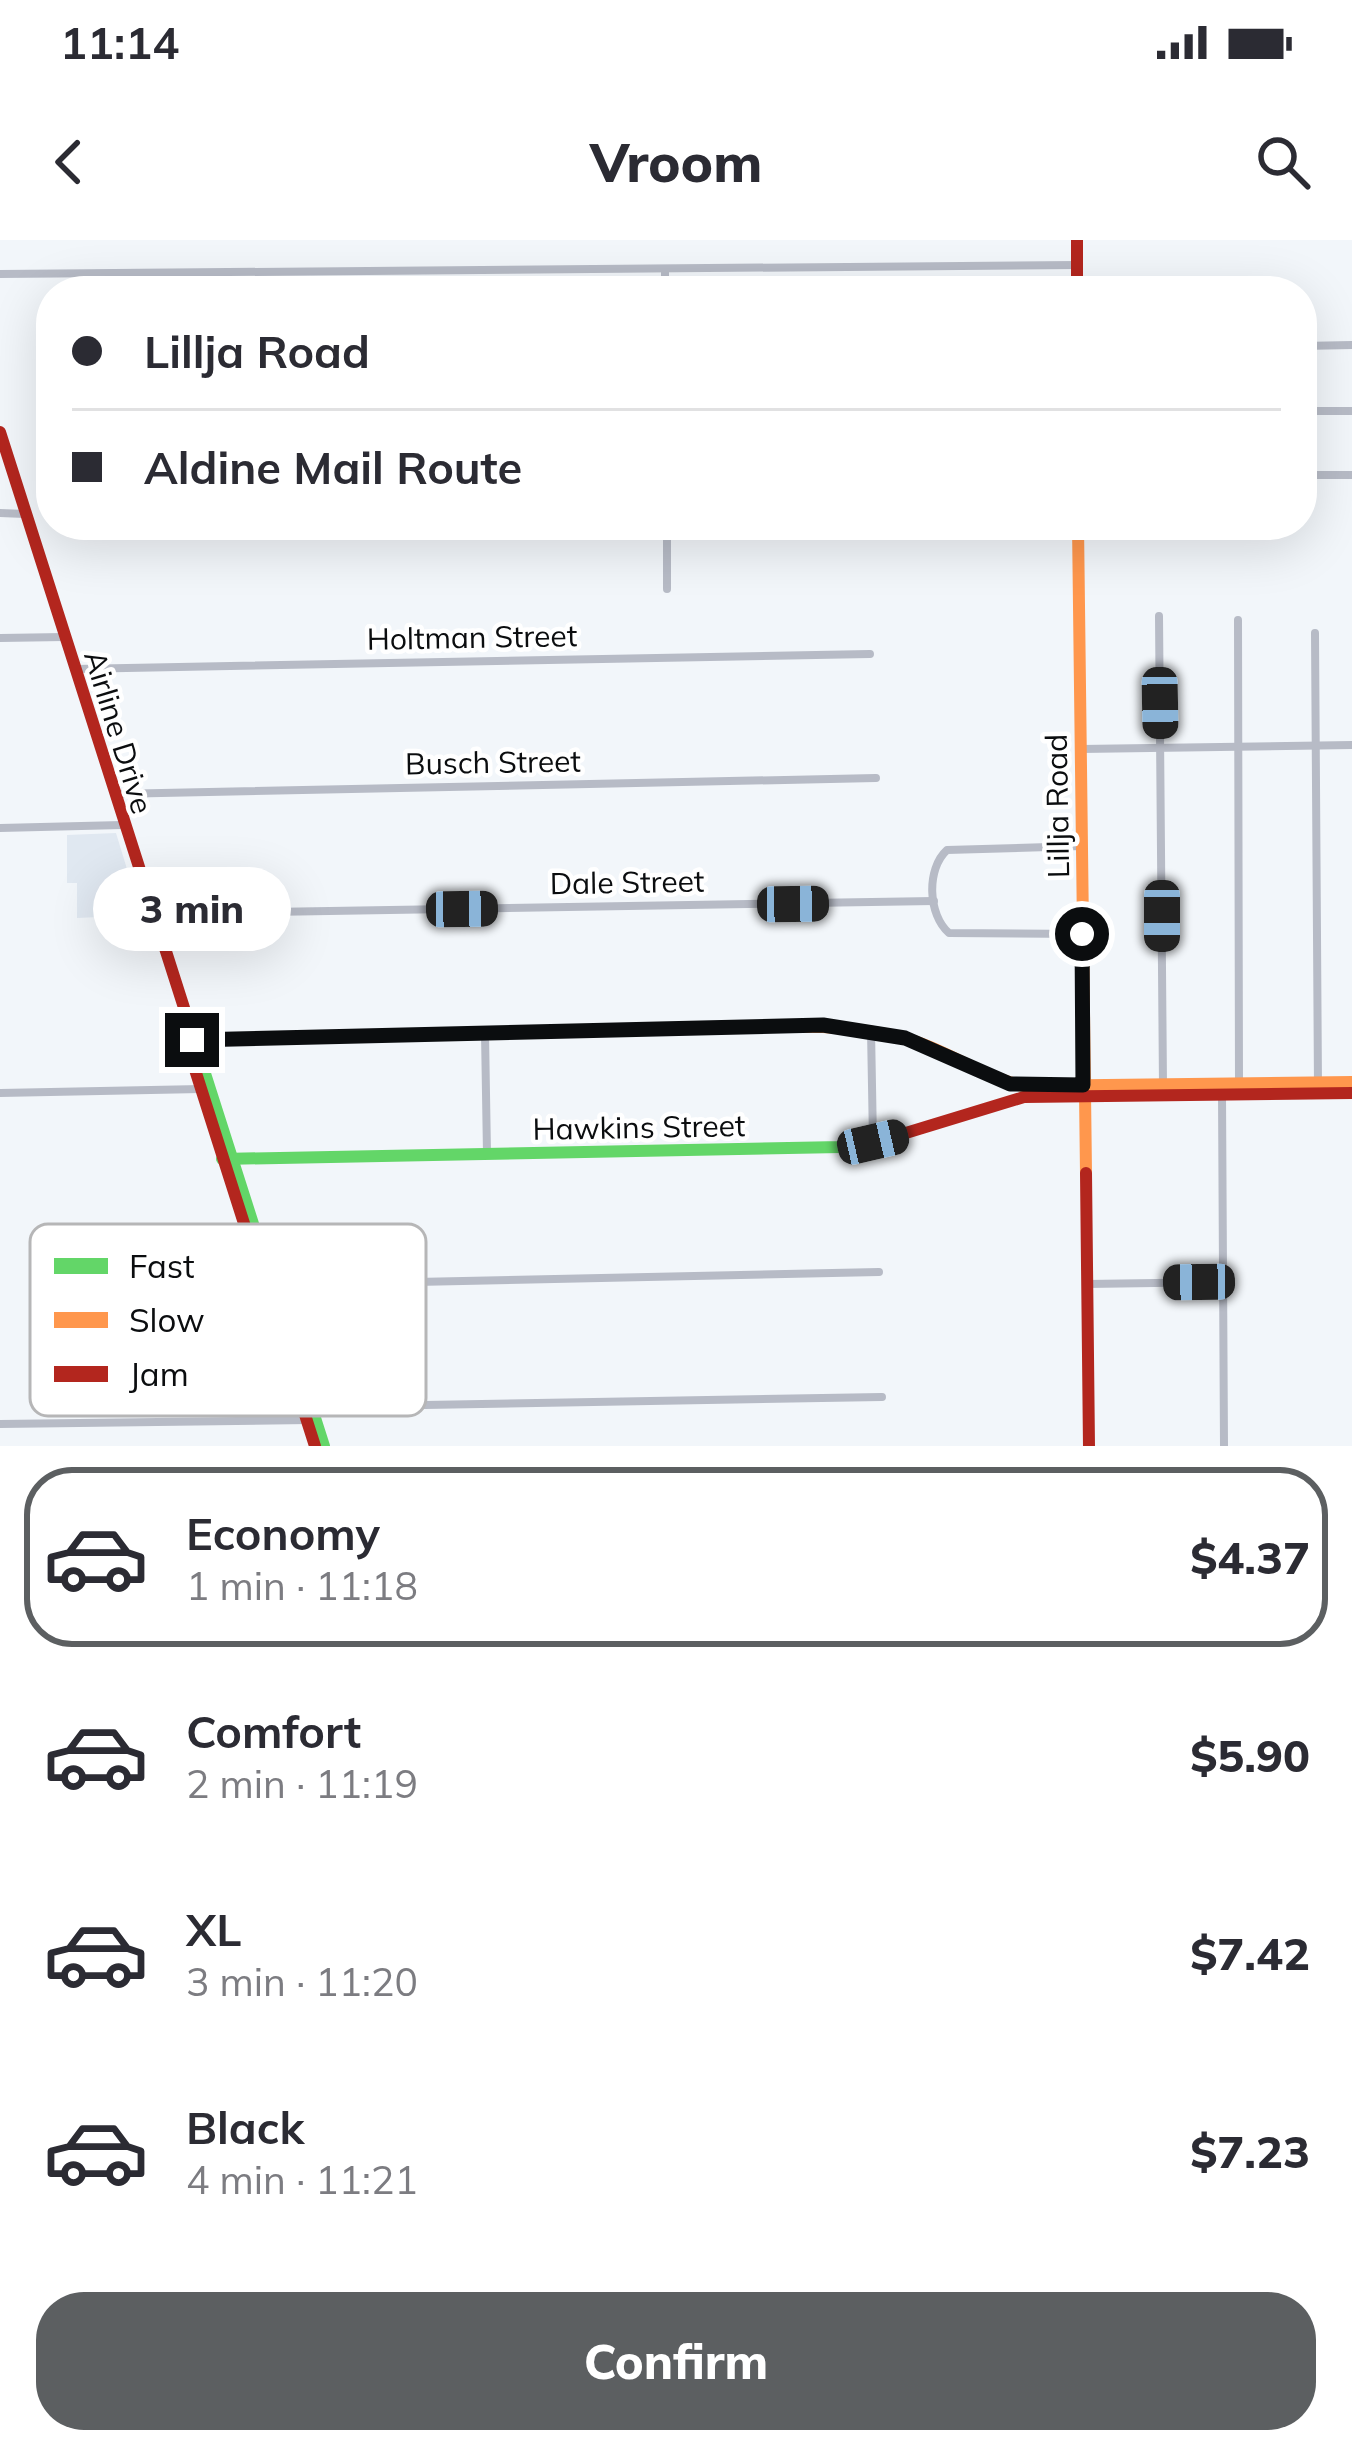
<!DOCTYPE html>
<meta charset="utf-8">
<style>
:root{--surface:#fff;--page:#f2f2f3;--text:#2b2b33;--muted:#7c7c81;--line:#e1e1e2;--accent:#5c5f61}
body{margin:0;font-family:Mulish,sans-serif;background:var(--page);color:var(--text);height:100vh;display:flex;flex-direction:column;font-size:45px;white-space:nowrap}
*{box-sizing:border-box;margin:0}
p{font-size:39px;color:var(--muted)}
.icon{flex:none;width:66px;height:66px;fill:none;stroke:currentColor;stroke-width:2;stroke-linecap:round;stroke-linejoin:round}
.map{position:relative;height:1206px;overflow:hidden}
.details{display:flex;flex-direction:column;background:var(--surface);flex:1}
.details>*{flex:none}
.top-card{position:absolute;left:36px;top:36px;width:1281px;height:264px;border-radius:48px;box-shadow:0 12px 48px #0002;display:grid;align-content:center;height:264px;padding:0 36px;background:var(--surface)}
.end{position:absolute;width:54px;height:54px;margin:-27px;border:15px solid #0b0d0f;background:#fff;box-shadow:0 0 0 6px #fff}
.from{border-radius:50%}
.bubble{position:absolute;height:84px;border-radius:42px;background:var(--surface);box-shadow:0 12px 48px #0002;font-size:39px;font-weight:800;line-height:84px;text-align:center}
.car{position:absolute;width:36px;height:72px;margin:-36px -18px;border-radius:15px;box-shadow:0 0 9px 3px #0007;background:linear-gradient(#222 24%,#8ab4d8 0 40%,#222 0 76%,#8ab4d8 0 86%,#222 0)}
.top-card b{display:flex;align-items:center;gap:42px;height:114px;font-size:45px}
.top-card b+b{border-top:3px solid var(--line)}
.top-card i{width:30px;height:30px;background:var(--text)}
ul{padding:21px 0 0;list-style:none}
li{display:flex;align-items:center;gap:36px;height:180px;margin:0 24px 18px;padding:0 12px;border:6px solid transparent;border-radius:48px}
li div{flex:1}
li b{display:block;font-size:45px}
li em{font-style:normal;font-weight:800}
li.active{border-color:var(--accent)}
li>.icon{width:108px;height:108px;stroke-width:1.5}
.button{display:flex;gap:24px;margin-top:auto;padding:24px 36px}
.button a{flex:1;height:138px;border-radius:48px;background:var(--accent);color:#fff;font-size:48px;font-weight:800;line-height:138px;text-align:center}
.status{display:flex;justify-content:space-between;align-items:center;height:84px;padding:0 60px;background:var(--surface);direction:ltr}
.status svg{height:33px;fill:currentColor}
header{display:flex;justify-content:space-between;align-items:center;height:156px;padding:0 36px;background:var(--surface);font-size:54px;font-weight:800}
.map>svg:first-child{display:block}
</style>
<div class="status"><b>11:14</b><svg viewBox="0 0 49 12"><path d="M0 12V9h3v3zM5 12V6h3v6zM10 12V3h3v9zM15 12V0h3v12zM26 1h20v11H26zM47 4h2v5h-2z"/></svg></div>
<header><svg class="icon" aria-label="back" viewBox="0 0 24 24"><path d="M15 5l-7 7 7 7"/></svg>Vroom<svg class="icon" aria-label="search" viewBox="0 0 24 24"><circle cx="10" cy="10" r="6"/><path d="M15 15l6 6"/></svg></header>
<div class="map">
<svg width="1352" height="1206" viewBox="0 0 1352 1206">
<rect width="100%" height="100%" fill="#f2f6fa"/>
<!-- built -->
<polygon fill="#e0e8f1" points="116,593 141,675 77,678 77,643 67,643 67,595"/>
<g fill="none" stroke-linecap="round" stroke-linejoin="round">
<!-- street -->
<g stroke="#b7bbc6" stroke-width="8">
<polyline points="665,30 665,51"/>
<polyline points="0,34 1077,25"/>
<polyline points="1302,106 1352,105"/>
<polyline points="1302,171 1352,171"/>
<polyline points="1302,235 1352,235"/>
<polyline points="0,273 25,274"/>
<polyline points="667,285 667,349"/>
<polyline points="1159,376 1163,845"/>
<polyline points="1238,380 1239,843"/>
<polyline points="1315,393 1318,847"/>
<polyline points="0,398 64,397"/>
<polyline points="75,429 870,414"/>
<polyline points="1081,509 1352,505"/>
<polyline points="114,554 876,538"/>
<polyline points="0,588 122,585"/>
<path d="M1082,606L947,610C926,629 928,675 949,693L1082,694"/>
<polyline points="151,674 934,661"/>
<polyline points="871,790 873,901"/>
<polyline points="485,793 487,914"/>
<polyline points="0,853 201,849"/>
<polyline points="1222,855 1224,1206"/>
<polyline points="1087,1044 1223,1042"/>
<polyline points="274,1045 879,1032"/>
<polyline points="311,1167 882,1157"/>
<polyline points="0,1184 309,1180"/>
</g>
<!-- fast -->
<g stroke="#63d668" stroke-width="12">
<polyline points="186,774 324,1206"/>
<polyline points="192,800 742,787"/>
<polyline points="222,919 841,907 896,896"/>
</g>
<!-- slow -->
<g stroke="#ff974d" stroke-width="12">
<polyline points="1078,285 1086,933"/>
<path d="M742,787C796,786 849,785 901,797C944,808 980,836 1023,846L1352,842"/>
</g>
<!-- jam -->
<g stroke="#b3261e" stroke-width="12">
<polyline points="1077,0 1077,51"/>
<polyline points="0,192 186,774"/>
<polyline points="194,806 190,814 315,1206"/>
<polyline points="896,896 1024,857 1352,853"/>
<polyline points="1086,933 1089,1206"/>
</g>
</g>
<g fill="none" stroke-linecap="round" stroke-linejoin="round">
<!-- route -->
<polyline stroke="#0b0d0f" stroke-width="15" points="192,800 823,785 905,798 1010,844 1083,845 1082,694"/>
</g>
<g text-anchor="middle" dominant-baseline="central" stroke-width="9" stroke-linejoin="round" paint-order="stroke">
<!-- street labels -->
<g font-size="30" fill="#0b0d0f" stroke="#fff">
<text transform="translate(472 397) rotate(-1)">Holtman Street</text>
<text transform="translate(119 492) rotate(73)">Airline Drive</text>
<text transform="translate(493 522) rotate(-1)">Busch Street</text>
<text transform="translate(1057 566) rotate(-91)">Lillja Road</text>
<text transform="translate(627 642) rotate(-1)">Dale Street</text>
<text transform="translate(639 887) rotate(-1)">Hawkins Street</text>
</g>
</g>
<!-- legend -->
<rect x="30" y="984" width="396" height="192" rx="18" fill="#fff" stroke="#b6b6b7" stroke-width="3"/>
<rect x="54" y="1018" width="54" height="16" fill="#63d668"/>
<rect x="54" y="1072" width="54" height="16" fill="#ff974d"/>
<rect x="54" y="1126" width="54" height="16" fill="#b3261e"/>
<g font-size="33" fill="#0b0d0f">
<text x="129" y="1038">Fast</text>
<text x="129" y="1092">Slow</text>
<text x="129" y="1146">Jam</text>
</g>
</svg>
<i class="end from" style="left:1082px;top:694px"></i>
<i class="end" style="left:192px;top:800px"></i>
<div class="bubble" style="left:93px;top:627px;width:198px">3 min</div>
<i class="car" style="left:1160px;top:463px;rotate:179deg"></i>
<i class="car" style="left:793px;top:664px;rotate:89deg"></i>
<i class="car" style="left:462px;top:669px;rotate:89deg"></i>
<i class="car" style="left:1162px;top:676px;rotate:180deg"></i>
<i class="car" style="left:873px;top:902px;rotate:77deg"></i>
<i class="car" style="left:1199px;top:1042px;rotate:269deg"></i>
<div class="top-card">
<b><i class="from"></i>Lillja Road</b>
<b><i></i>Aldine Mail Route</b>
</div>
</div>
<section class="details">
<ul>
<li class="active"><svg class="icon" aria-label="car" viewBox="0 0 24 24"><path d="M5 17H2v-5l4-1 3-4h7l3 4 3 1v5h-3M9 17h6M6 11h13"/><circle cx="7" cy="17" r="2"/><circle cx="17" cy="17" r="2"/></svg><div><b>Economy</b><p>1 min · 11:18</p></div><em>$4.37</em></li>
<li><svg class="icon" aria-label="car" viewBox="0 0 24 24"><path d="M5 17H2v-5l4-1 3-4h7l3 4 3 1v5h-3M9 17h6M6 11h13"/><circle cx="7" cy="17" r="2"/><circle cx="17" cy="17" r="2"/></svg><div><b>Comfort</b><p>2 min · 11:19</p></div><em>$5.90</em></li>
<li><svg class="icon" aria-label="car" viewBox="0 0 24 24"><path d="M5 17H2v-5l4-1 3-4h7l3 4 3 1v5h-3M9 17h6M6 11h13"/><circle cx="7" cy="17" r="2"/><circle cx="17" cy="17" r="2"/></svg><div><b>XL</b><p>3 min · 11:20</p></div><em>$7.42</em></li>
<li><svg class="icon" aria-label="car" viewBox="0 0 24 24"><path d="M5 17H2v-5l4-1 3-4h7l3 4 3 1v5h-3M9 17h6M6 11h13"/><circle cx="7" cy="17" r="2"/><circle cx="17" cy="17" r="2"/></svg><div><b>Black</b><p>4 min · 11:21</p></div><em>$7.23</em></li>
</ul>
<div class="button"><a>Confirm</a></div>
</section>
